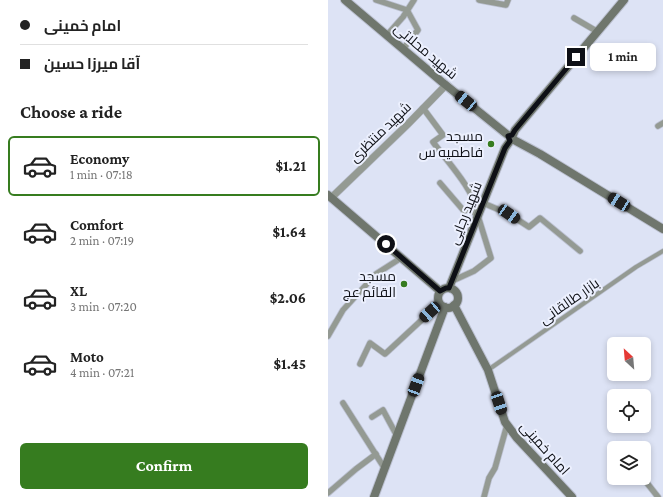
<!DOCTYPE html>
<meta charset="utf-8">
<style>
:root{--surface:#fff;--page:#f6f6f6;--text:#222;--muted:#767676;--line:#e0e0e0;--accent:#367c1f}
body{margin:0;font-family:"Crimson Pro",Cairo,serif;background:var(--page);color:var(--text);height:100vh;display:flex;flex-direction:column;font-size:15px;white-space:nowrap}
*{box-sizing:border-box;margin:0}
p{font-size:13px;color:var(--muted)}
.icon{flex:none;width:22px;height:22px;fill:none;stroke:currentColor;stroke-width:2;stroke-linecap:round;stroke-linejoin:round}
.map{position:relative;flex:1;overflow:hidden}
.details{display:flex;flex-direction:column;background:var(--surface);width:328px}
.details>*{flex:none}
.top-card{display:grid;align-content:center;height:88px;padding:0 20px;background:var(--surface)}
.needle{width:26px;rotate:334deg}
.tools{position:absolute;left:279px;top:337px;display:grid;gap:8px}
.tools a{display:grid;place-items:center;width:44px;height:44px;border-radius:6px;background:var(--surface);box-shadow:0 2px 6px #0003;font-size:20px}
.end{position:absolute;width:18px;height:18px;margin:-9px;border:5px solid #0e1016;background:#fff;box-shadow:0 0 0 2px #fff}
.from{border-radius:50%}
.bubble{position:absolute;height:28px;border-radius:6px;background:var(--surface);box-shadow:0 2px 6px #0003;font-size:13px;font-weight:700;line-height:28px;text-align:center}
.car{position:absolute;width:12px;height:24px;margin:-12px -6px;border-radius:5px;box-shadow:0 0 3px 1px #0007;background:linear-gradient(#222 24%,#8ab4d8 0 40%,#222 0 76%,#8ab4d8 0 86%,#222 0)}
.top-card b{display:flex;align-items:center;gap:14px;height:38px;font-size:15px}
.top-card b+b{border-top:1px solid var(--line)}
.top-card i{width:10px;height:10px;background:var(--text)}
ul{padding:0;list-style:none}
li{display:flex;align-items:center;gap:12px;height:60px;margin:0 8px 6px;padding:0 12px;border:2px solid transparent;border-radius:6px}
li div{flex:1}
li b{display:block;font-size:15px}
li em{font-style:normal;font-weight:700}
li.current{border-color:var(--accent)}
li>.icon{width:36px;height:36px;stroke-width:1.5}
h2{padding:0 20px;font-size:18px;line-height:48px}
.button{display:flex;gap:8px;margin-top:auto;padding:8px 20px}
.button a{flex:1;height:46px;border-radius:6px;background:var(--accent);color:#fff;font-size:16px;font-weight:700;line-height:46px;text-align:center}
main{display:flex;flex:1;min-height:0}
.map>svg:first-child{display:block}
</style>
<main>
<section class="details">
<div class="top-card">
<b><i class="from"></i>امام خمینی</b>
<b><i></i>آقا میرزا حسین</b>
</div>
<h2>Choose a ride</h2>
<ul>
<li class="current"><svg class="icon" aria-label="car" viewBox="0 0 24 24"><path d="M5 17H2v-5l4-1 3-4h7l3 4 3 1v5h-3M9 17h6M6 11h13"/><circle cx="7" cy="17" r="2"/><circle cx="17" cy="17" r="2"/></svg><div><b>Economy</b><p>1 min · 07:18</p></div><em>$1.21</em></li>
<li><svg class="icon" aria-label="car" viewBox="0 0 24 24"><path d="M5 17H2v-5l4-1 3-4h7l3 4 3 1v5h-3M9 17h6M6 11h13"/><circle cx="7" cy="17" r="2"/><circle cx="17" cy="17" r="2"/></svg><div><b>Comfort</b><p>2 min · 07:19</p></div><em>$1.64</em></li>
<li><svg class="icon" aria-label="car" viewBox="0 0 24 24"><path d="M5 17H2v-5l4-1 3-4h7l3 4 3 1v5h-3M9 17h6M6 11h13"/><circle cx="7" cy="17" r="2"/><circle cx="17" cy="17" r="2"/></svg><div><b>XL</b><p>3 min · 07:20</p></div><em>$2.06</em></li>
<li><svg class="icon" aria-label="car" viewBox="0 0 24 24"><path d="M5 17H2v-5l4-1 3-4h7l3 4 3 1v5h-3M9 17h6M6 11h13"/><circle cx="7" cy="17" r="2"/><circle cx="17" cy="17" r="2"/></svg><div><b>Moto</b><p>4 min · 07:21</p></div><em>$1.45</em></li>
</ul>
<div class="button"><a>Confirm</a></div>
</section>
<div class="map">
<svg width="335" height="497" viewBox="0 0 335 497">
<rect width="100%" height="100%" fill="#dde3f5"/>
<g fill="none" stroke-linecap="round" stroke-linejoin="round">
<defs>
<polyline id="pedestrian" points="160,370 308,267 335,251"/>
<g id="minor">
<polyline points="48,0 79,10 90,30 75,49"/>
<polyline points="151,0 178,5 180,0"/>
<polyline points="246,18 270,32"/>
<polyline points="59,35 75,17 86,0"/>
<path d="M95,108L115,135L105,142C122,165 143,186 151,214"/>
<polyline points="330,126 335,123"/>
<polyline points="112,183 136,211 142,209 150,216 163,258 146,271 124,281"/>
<polyline points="155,203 181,214 201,227 212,218 252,251"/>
<polyline points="0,336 15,310 48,274 73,258"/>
<polyline points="32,364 42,343 57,354 112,303"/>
<polyline points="15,403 57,469"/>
<polyline points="44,417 55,410 69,436"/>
<polyline points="288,446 290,448"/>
<polyline points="315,478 330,497"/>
<polyline points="0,493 28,469 48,454"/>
<polyline points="156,497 161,478 167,468 179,425"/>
</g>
<polyline id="tertiary" points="3,198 80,124 118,85"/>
<g id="secondary">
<polyline points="17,0 114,82 181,136"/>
<polyline points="185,135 187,130 296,0"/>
<polyline points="186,140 212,154 335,229"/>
<polyline points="0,195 112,291"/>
<polyline points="121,288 177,148 182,141"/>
<circle cx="120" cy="298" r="10"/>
<polyline points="126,305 160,370 177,422 189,438 244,497"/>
<polyline points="46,497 117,307"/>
</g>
</defs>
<!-- pedestrian casing -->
<use href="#pedestrian" stroke="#bcc1d1" stroke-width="5.5"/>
<!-- minor casing -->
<use href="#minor" stroke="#bcc1d1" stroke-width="7"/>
<!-- tertiary casing -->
<use href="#tertiary" stroke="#bcc1d1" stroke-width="8"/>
<!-- secondary casing -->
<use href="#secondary" stroke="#bcc1d1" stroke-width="10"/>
<!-- pedestrian -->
<use href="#pedestrian" stroke="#949a93" stroke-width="4"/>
<!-- minor -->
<use href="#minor" stroke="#949a93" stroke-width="5.5"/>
<!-- tertiary -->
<use href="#tertiary" stroke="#949a93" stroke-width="7"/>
<!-- secondary -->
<use href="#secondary" stroke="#6f766d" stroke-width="8"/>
</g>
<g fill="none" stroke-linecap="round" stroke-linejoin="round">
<!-- route -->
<polyline stroke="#0e1016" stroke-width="5" points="58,244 112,291 118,288 121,288 177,148 182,141 180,136 184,135 187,130 248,57"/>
</g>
<!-- markers -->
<g fill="#367c1f" stroke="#ecf0fe" stroke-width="1.5">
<circle cx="163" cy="144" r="4"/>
<circle cx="76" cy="284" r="4"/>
</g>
<g text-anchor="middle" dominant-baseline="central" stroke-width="4" stroke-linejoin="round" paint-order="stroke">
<!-- street labels -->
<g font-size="14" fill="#0e1016" stroke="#ecf0fe">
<text transform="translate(98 51) rotate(40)">شهید محلاتی</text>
<text transform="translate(52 132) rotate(-44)">شهید منتظری</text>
<text transform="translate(137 213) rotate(-68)">شهید رجایی</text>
<text transform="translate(241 301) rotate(-35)">بازار طالقانی</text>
<text transform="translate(217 448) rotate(48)">امام خمینی</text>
</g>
<!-- poi labels -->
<g font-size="14" fill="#0e1016" stroke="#ecf0fe" text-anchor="end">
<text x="155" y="136">مسجد<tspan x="155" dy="16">فاطمیه س</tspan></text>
<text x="68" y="276">مسجد<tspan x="68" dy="16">القائم عج</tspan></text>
</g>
</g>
</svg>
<div class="tools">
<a><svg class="needle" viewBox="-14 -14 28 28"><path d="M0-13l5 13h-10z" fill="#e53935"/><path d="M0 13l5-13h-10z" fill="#767676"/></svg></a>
<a><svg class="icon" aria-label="locate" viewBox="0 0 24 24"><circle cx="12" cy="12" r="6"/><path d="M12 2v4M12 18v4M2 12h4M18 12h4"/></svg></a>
<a><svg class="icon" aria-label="layers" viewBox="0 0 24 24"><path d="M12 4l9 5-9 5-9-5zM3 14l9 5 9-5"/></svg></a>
</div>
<i class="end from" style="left:58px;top:244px"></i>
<i class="end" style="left:248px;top:57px"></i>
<div class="bubble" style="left:262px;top:43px;width:66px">1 min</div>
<i class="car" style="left:138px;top:101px;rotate:309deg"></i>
<i class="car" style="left:291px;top:202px;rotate:302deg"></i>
<i class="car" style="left:181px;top:214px;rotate:124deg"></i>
<i class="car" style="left:102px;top:312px;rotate:228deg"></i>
<i class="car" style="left:88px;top:385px;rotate:20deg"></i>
<i class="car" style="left:171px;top:403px;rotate:162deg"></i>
</div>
</main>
